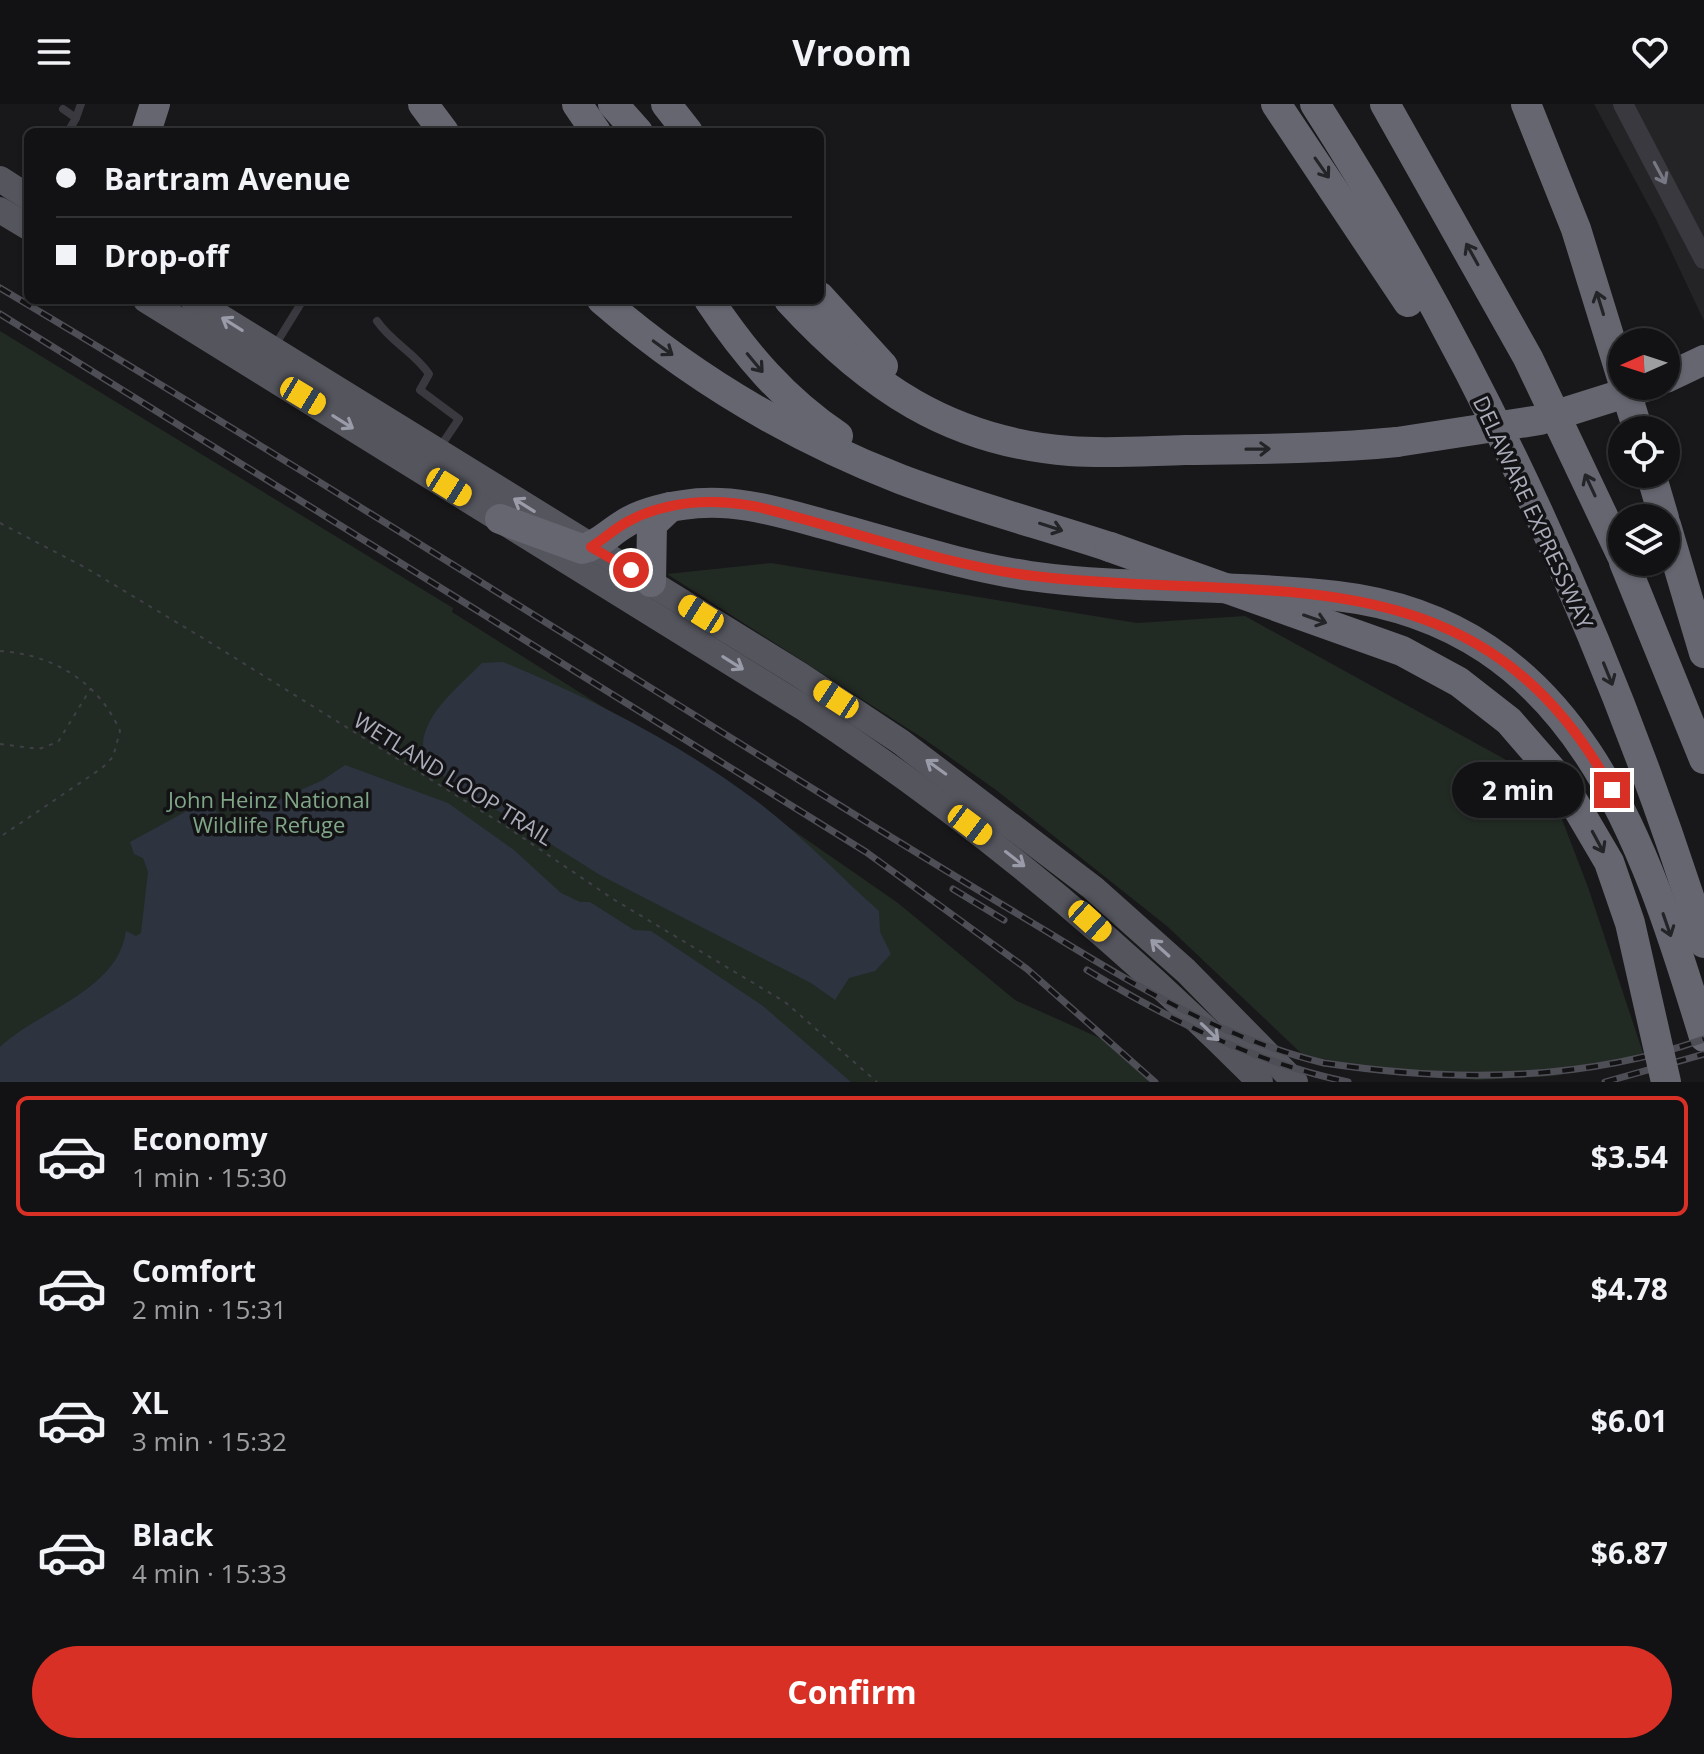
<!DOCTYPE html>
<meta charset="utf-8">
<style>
:root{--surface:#121214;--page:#1f2022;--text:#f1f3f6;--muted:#9c9ea0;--line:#313234;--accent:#d93025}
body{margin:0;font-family:"Open Sans",sans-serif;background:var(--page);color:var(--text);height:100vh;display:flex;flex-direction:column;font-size:30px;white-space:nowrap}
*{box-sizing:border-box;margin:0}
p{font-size:26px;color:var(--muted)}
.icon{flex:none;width:44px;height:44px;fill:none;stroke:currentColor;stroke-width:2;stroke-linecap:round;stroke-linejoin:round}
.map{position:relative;height:978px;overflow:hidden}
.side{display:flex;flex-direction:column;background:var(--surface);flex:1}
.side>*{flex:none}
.top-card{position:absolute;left:24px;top:24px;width:800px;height:176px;border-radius:12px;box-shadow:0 2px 6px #0004,0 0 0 2px var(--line);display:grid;align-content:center;height:176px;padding:0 32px;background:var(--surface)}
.needle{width:52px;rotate:267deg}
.tools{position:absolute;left:1608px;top:224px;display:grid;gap:16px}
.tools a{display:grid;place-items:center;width:72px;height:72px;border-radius:50%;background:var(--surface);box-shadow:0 2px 6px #0004,0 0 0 2px var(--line);font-size:40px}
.end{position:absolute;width:36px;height:36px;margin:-18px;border:10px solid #d93025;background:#fff;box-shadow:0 0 0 4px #fff}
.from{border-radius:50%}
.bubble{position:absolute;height:56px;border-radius:28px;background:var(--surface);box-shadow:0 2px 6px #0004,0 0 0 2px var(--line);font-size:26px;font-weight:700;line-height:56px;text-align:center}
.car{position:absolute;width:24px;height:48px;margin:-24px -12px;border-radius:10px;box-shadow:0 0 6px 2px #0007;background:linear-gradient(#f5c518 24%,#345 0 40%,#f5c518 0 76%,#345 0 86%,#f5c518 0)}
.top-card b{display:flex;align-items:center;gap:28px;height:76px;font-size:30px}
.top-card b+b{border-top:2px solid var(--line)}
.top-card i{width:20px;height:20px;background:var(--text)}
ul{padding:14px 0 0;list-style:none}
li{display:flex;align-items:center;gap:24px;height:120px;margin:0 16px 12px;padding:0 16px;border:4px solid transparent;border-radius:12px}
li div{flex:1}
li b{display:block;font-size:30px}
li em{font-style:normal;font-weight:700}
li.on{border-color:var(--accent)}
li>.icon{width:72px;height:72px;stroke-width:1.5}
.cta{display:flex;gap:16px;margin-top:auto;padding:16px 32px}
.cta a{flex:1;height:92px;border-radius:48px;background:var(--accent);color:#fff;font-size:32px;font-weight:700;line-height:92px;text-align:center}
header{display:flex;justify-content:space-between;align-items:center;height:104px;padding:0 32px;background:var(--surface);font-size:36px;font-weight:700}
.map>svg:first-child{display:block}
</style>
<header><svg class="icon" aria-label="menu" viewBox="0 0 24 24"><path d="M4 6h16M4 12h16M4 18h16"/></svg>Vroom<svg class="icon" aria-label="heart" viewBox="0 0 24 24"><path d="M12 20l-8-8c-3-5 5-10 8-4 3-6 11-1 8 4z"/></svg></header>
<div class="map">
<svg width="1704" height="978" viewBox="0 0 1704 978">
<rect width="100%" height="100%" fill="#18181a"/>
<!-- built -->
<polygon fill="#242427" points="1594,0 1704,0 1704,217 1656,115"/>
<!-- green -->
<g fill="#222a24">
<polygon points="0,227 453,504 452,508 735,686 898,799 1015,896 1113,940 1153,978 0,978"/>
<polygon points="771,459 1137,519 1245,512 1548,679 1588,783 1645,955 1554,972 1477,976 1367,965 1302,950 1168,823 996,686 924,635 667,470"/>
</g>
<!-- water -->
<g fill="#2d343f">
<path d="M503,558C590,594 675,637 751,693C797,726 836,769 879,807L880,828L891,850L875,867L849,874L835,896L811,879L600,771L430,664C404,624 457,585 482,559Z"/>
<path d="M345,661L448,699L514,746L561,789L580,798H590L634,826L651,827L763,902L851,978H0V943C39,906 118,887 126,827L136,832L141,829L148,768L143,754L134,750L130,738L207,696L228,722L241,721L272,699L323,676Z"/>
</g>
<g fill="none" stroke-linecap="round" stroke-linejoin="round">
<!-- path -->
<g stroke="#3f4046" stroke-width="2" stroke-dasharray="4 6" stroke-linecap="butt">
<polyline points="0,419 86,464 206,536 504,721 613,795 785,898 877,978"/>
<path d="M0,547C52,550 99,578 120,627L113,653L102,664L0,733"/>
<polyline points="0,640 39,645 58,638 91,584"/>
</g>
<!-- service -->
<g stroke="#39393f" stroke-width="8">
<polyline points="63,5 76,14 68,28"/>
<polyline points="76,14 81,0"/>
<path d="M377,217C392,239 414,248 429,270L420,286L459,315L440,343"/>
<polyline points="274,243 303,196"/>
</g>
<!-- tertiary -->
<polyline stroke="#39393f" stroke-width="20" points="1623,0 1704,155"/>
<!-- primary -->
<g stroke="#55555e" stroke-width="26">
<polyline points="0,75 28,93"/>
<polyline points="0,106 28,123"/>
<path d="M146,196L804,604C970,713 1120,837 1260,978"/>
<polyline points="193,196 800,571 901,638 1093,784 1186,867 1295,978"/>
</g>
<!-- motorway -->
<g stroke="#656670" stroke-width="30">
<polyline points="423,0 444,28"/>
<polyline points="577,0 596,28"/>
<polyline points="613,0 638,28"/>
<polyline points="666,0 688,28"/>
<polyline points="1276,0 1408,198"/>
<path d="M1315,0C1481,259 1612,545 1704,839"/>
<polyline points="1385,0 1528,254 1622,452"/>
<polyline points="1526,0 1576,125 1622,274"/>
<polyline points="146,28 155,0"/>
<polyline points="820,193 883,262"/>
<path d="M602,196C690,272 792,333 900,375C968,401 1040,420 1110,443"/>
<path d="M709,196C745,250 784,296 838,332"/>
<path d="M789,196C868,282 950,338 1070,347C1108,350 1146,347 1185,346C1256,345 1327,345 1397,338"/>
<polyline points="1666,274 1704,256"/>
<polyline points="1624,282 1638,326"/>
<polyline points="1651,370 1664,414"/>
<path d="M500,415L582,445C599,441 609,429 624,420C641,409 662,404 683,401C733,393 779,408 827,421C894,439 961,462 1030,472C1131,486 1235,480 1337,492C1576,520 1644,736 1704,933"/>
<polyline points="1666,421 1704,549"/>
<polyline points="1624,458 1704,655"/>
<polyline points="651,478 652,420 670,403"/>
</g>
<defs>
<g id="rail">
<path d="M0,184C277,349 549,521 823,691C897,737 971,782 1046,827C1134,881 1223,935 1324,959C1450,978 1583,978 1704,935"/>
<polyline points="0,210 866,748 1027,865 1155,978"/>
<polyline points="953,785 1004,816"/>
<path d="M1087,866C1168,915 1253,958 1348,978"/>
<polyline points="1605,978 1704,950"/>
</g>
</defs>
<!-- rail casing -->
<use href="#rail" stroke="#4e4e56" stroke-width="7"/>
<!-- rail -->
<use href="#rail" stroke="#131315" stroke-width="4" stroke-dasharray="12" stroke-linecap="butt"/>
<!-- motorway-bridge -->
<g stroke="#656670" stroke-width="30">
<polyline points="1397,338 1540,316 1648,282"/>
<polyline points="1110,443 1402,547 1459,578 1509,617 1562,678 1609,758 1630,819 1666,978"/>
</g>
</g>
<!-- one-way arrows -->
<defs><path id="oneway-shaft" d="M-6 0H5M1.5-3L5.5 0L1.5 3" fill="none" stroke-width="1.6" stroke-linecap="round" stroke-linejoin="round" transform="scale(2)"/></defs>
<g stroke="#232427">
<use href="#oneway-shaft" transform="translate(1322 64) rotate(55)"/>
<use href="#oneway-shaft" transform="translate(1472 150) rotate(-119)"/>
<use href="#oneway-shaft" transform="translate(1600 199) rotate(-107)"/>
<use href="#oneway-shaft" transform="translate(663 244) rotate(36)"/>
<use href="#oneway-shaft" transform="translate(755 259) rotate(50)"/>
<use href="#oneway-shaft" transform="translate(1258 345) rotate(-1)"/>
<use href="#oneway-shaft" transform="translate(1590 381) rotate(-115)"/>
<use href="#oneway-shaft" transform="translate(1051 423) rotate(18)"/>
<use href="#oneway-shaft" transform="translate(1315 515) rotate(19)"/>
<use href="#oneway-shaft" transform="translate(1608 570) rotate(68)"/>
<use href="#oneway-shaft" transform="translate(1598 738) rotate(62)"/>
<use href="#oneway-shaft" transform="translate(1667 821) rotate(71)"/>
</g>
<use stroke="#777883" href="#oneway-shaft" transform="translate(1660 69) rotate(62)"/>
<g stroke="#999ba8">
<use href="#oneway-shaft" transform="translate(232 220) rotate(-148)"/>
<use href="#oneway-shaft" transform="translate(343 318) rotate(32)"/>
<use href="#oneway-shaft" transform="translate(524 401) rotate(-148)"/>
<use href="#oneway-shaft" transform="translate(733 559) rotate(32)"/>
<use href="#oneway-shaft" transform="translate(936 663) rotate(-144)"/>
<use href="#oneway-shaft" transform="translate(1015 755) rotate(38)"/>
<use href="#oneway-shaft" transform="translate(1160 844) rotate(-138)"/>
<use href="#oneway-shaft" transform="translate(1210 928) rotate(44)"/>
</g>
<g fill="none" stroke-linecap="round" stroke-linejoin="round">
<!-- route -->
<path stroke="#d93025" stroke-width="10" d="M631,466L591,443C604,435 614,425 627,418C666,396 715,394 758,403C849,425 940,461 1034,472C1264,500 1478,441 1612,686"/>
</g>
<g text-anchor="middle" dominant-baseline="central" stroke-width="7" stroke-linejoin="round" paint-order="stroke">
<!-- street labels -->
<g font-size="22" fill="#aaacba" stroke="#131315">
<text transform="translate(1534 408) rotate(65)">DELAWARE EXPRESSWAY</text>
<text transform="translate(454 674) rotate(32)">WETLAND LOOP TRAIL</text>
</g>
<!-- park labels -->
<g font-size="22" fill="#80a688" stroke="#131315">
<text x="269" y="695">John Heinz National<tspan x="269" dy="25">Wildlife Refuge</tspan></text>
</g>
</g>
</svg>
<div class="tools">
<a><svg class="needle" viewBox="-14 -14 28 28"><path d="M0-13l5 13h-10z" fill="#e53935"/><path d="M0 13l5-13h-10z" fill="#9c9ea0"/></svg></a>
<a><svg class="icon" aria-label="locate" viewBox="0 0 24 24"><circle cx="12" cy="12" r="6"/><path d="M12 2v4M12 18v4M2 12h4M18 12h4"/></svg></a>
<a><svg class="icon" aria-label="layers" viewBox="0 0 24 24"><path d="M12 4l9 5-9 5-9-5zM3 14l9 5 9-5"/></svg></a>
</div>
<i class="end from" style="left:631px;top:466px"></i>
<i class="end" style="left:1612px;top:686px"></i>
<div class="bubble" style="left:1452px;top:658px;width:132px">2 min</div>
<i class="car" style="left:303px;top:292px;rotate:121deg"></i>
<i class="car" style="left:449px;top:383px;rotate:122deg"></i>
<i class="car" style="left:701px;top:510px;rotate:302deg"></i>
<i class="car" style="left:836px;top:595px;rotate:303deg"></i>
<i class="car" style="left:970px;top:721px;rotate:127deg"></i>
<i class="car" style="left:1090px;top:817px;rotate:132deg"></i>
<div class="top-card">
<b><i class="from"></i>Bartram Avenue</b>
<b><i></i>Drop-off</b>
</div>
</div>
<section class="side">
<ul>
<li class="on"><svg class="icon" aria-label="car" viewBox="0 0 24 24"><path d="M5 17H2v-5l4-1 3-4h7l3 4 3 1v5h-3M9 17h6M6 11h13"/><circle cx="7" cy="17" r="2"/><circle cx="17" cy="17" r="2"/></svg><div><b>Economy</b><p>1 min · 15:30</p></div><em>$3.54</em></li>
<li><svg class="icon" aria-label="car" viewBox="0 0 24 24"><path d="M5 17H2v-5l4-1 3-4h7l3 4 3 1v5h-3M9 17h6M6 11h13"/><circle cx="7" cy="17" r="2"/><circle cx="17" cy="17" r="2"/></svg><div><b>Comfort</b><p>2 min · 15:31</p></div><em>$4.78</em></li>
<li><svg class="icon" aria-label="car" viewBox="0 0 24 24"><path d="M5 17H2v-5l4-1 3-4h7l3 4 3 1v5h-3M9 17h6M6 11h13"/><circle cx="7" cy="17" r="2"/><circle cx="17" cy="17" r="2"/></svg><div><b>XL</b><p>3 min · 15:32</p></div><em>$6.01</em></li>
<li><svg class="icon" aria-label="car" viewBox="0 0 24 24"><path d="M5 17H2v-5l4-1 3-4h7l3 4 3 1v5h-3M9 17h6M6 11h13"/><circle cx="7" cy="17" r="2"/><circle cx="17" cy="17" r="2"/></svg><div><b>Black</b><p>4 min · 15:33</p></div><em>$6.87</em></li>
</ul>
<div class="cta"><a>Confirm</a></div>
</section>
